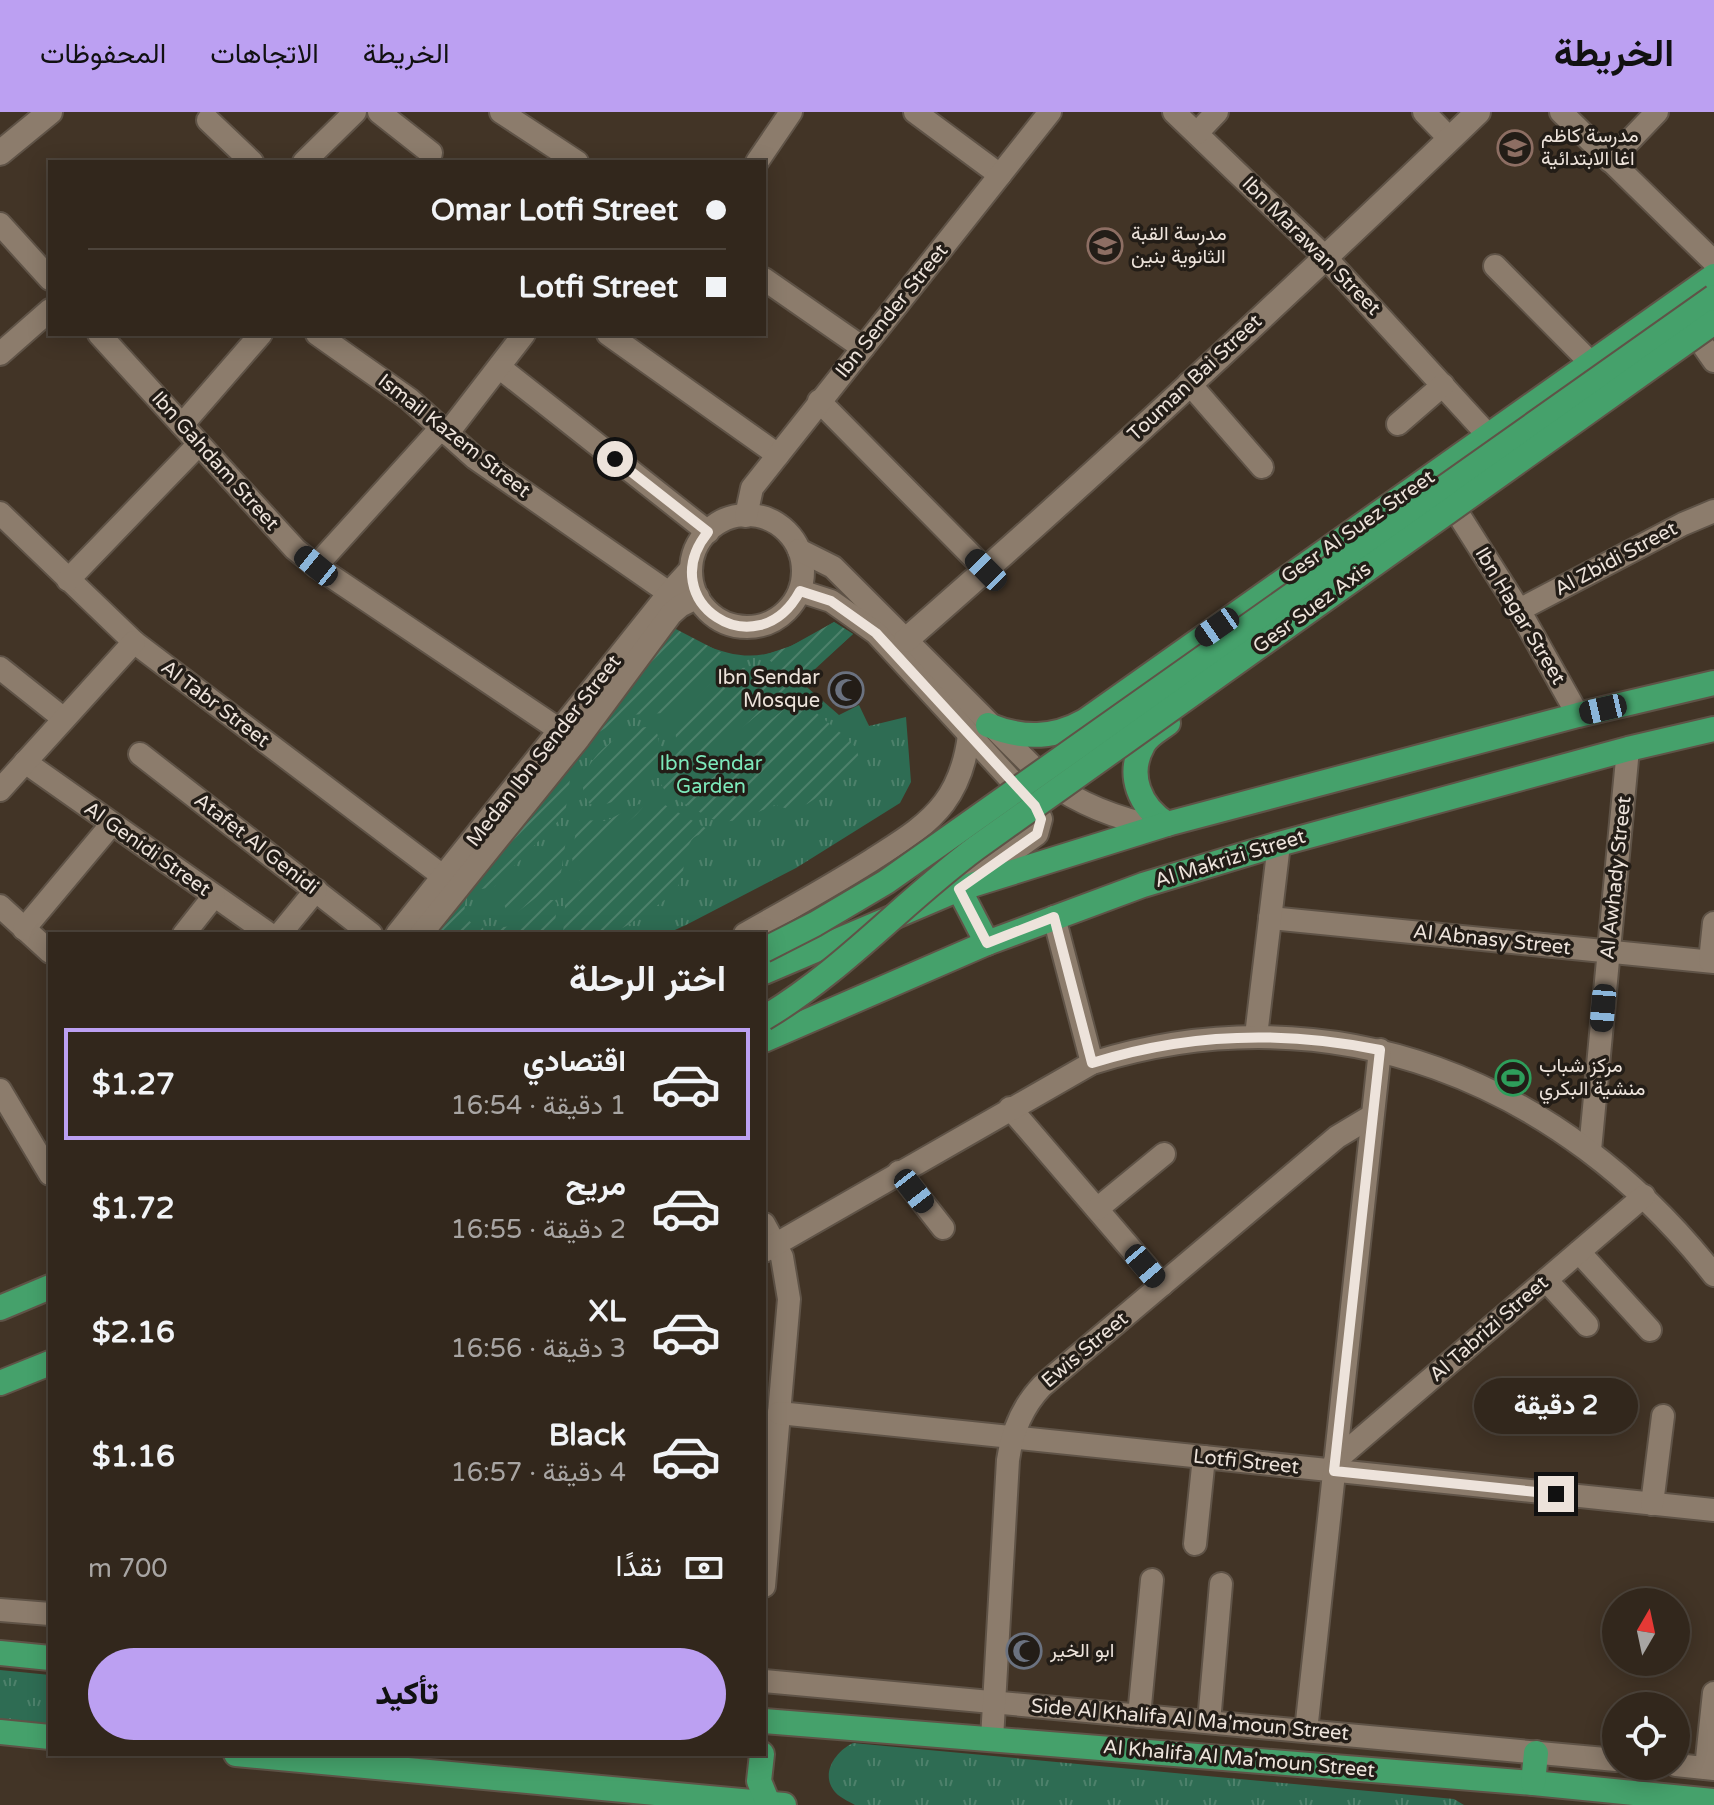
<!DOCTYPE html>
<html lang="ar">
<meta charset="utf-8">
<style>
:root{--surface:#32271c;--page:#3a2f25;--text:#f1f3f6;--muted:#a8a5a3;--line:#4d443b;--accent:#bca0f2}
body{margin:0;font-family:"Varela Round",Vazirmatn,sans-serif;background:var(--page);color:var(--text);direction:rtl;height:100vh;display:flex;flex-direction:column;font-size:30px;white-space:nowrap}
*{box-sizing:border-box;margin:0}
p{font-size:26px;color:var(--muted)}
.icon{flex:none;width:44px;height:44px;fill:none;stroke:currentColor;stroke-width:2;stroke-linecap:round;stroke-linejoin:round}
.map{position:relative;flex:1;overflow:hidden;direction:ltr}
.details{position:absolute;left:48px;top:820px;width:718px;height:824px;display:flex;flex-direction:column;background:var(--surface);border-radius:0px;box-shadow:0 4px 20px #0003,0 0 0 2px var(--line);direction:rtl}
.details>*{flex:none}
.top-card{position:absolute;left:48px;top:48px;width:718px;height:176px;border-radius:0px;box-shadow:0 4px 20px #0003,0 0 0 2px var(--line);direction:rtl;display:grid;align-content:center;height:176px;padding:0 40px;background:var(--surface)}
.needle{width:52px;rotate:9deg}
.fabs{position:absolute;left:1602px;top:1476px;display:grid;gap:16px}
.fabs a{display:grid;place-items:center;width:88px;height:88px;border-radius:50%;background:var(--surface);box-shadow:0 4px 20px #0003,0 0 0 2px var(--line);font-size:40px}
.end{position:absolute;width:36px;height:36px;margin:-18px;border:10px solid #ede3db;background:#111;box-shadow:0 0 0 4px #111}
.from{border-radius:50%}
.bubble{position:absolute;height:56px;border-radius:28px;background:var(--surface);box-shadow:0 4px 20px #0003,0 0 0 2px var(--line);font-size:26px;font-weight:800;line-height:56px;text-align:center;direction:rtl}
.car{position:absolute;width:24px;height:48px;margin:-24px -12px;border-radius:10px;box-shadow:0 0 6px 2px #0007;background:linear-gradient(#222 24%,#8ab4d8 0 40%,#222 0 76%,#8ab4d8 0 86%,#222 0)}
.top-card b{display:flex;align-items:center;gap:28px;height:76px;font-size:30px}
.top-card b+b{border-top:2px solid var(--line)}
.top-card i{width:20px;height:20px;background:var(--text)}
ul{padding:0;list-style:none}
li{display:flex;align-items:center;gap:24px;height:112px;margin:0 16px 12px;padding:0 24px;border:4px solid transparent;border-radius:0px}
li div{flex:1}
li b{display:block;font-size:30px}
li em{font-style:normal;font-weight:800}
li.selected{border-color:var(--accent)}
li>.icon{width:72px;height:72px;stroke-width:1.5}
h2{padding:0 40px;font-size:36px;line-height:96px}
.pay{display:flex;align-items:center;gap:20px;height:88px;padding:0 40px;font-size:30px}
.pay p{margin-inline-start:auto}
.cta{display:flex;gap:16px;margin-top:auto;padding:16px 40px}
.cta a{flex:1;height:92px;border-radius:48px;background:var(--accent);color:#111;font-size:32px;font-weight:800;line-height:92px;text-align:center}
header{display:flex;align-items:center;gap:48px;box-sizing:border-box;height:112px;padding:0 40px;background:var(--accent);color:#111}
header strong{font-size:38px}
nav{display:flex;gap:44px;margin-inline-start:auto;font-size:28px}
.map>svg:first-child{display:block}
</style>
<header>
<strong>الخريطة</strong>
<nav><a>الخريطة</a><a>الاتجاهات</a><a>المحفوظات</a></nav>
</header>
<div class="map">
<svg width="1714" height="1693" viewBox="0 0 1714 1693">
<defs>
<pattern id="grass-tufts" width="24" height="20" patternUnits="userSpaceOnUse" patternTransform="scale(2)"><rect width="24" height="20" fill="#2e6c53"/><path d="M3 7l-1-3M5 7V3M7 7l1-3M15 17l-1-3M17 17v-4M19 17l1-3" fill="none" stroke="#4d816b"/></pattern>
<pattern id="garden-furrows" width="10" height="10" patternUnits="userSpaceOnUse" patternTransform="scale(2)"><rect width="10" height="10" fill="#2e6c53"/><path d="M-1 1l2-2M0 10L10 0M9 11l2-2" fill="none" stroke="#4d816b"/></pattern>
</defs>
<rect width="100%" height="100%" fill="#423426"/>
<!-- grass -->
<g fill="url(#grass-tufts)">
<path d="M834,510L853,522L801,570L839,603L859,593L869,614L906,605L911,670L900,691L796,756L686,813L666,822H434L587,625L701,531C756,557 786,539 834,510Z"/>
<polygon points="0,1558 50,1563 50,1614 0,1609"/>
<path d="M853,1631L1454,1687L1464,1693H855C850,1690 843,1687 838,1683C818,1665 834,1640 853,1631Z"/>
</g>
<!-- garden -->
<g fill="url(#garden-furrows)">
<polygon points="834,510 853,522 797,572 768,547 767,542 791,534"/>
<polygon points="670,514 722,541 720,548 710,555 665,601 627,603 591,625"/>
<path d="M735,556C759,555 773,559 790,576L665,679L660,670C669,651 683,632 672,611L720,562Z"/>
<polygon points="798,586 847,626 856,636 860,649 854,661 807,692 788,697 775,693 739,708 722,710 712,707 678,688 678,682"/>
<path d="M646,615L656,619C672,652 622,700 590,692C564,662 616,617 646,615Z"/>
<path d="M582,638L571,661L565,702L494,775L475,778L466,787C462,801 467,814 483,815L484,822H434Z"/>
<polygon points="639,692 643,695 636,703 580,751 573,751 572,746 577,710 582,708 606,709"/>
<path d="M665,693L709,718L706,722C680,720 689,760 676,777C668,788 621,820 608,822C594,824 578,822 563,822L566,780Z"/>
<polygon points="568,715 560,767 515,802 508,802 503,790 505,782"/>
<polygon points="550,788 554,788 557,791 554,822 494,822 495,816 513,814"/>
</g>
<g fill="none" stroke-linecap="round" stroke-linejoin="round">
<defs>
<g id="street">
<polyline points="379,0 431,41"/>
<polyline points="501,0 577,50"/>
<polyline points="915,0 1000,63"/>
<polyline points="1174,0 1326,146 1487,322"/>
<polyline points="1424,0 1450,27"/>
<polyline points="1561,0 1714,150"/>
<polyline points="208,8 252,50"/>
<polyline points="1197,21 1217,0"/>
<polyline points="1610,49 1657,0"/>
<polyline points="304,50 355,0"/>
<polyline points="757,50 791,0"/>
<polyline points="0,112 50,167"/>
<polyline points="1495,154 1590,250"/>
<polyline points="764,167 863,236"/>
<polyline points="99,222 295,437 316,454 576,629"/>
<polyline points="317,222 409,287 475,346 669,481"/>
<polyline points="608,222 778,343"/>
<polyline points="1700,229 1714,249"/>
<polyline points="0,242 50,198"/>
<polyline points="499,255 708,420"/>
<polyline points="1189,271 1262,355"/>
<polyline points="819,289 986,458"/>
<polyline points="1398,312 1443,273"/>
<polyline points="182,313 261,222"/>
<polyline points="447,322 524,222"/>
<polyline points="0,401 134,530 444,765"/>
<circle cx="747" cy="459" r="56"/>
<polyline points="746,404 752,376 1050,0"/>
<polyline points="1460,405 1519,498 1578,603"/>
<path d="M799,438L833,455L1046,668C1081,693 1117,707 1159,715"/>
<polyline points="316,454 441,316"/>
<polyline points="68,468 199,332"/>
<polyline points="800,479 831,489 876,521 1035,694 1041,707 1037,722 971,770"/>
<polyline points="1519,498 1683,412 1714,399"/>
<polyline points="0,556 64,607"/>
<polyline points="140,642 371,822"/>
<polyline points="25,650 269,822"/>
<polyline points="0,678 134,530"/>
<polyline points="0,794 50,840"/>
<polyline points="1054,805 1092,951"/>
<polyline points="1270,806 1714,850"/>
<polyline points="24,817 111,713"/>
<polyline points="184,822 214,784"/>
<polyline points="280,822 316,778"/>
<polyline points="397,822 669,481 691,457"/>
<polyline points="421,822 579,626 671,502 680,494 698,485"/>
<path d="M745,822C788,798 831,774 872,748C898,731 925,716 944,691C959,671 966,647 969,623"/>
<polyline points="1710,849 1714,811"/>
<polyline points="1256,924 1279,732"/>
<polyline points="0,978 50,1062"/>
<polyline points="1010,996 1162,1173"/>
<polyline points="1590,1038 1628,637"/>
<polyline points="899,1060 943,1116"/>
<polyline points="1097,1097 1164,1042"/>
<polyline points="764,1112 782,1145 789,1187 764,1474"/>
<path d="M764,1139L1092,951C1333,876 1562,969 1714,1163"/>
<polyline points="1579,1140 1650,1218"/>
<polyline points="1546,1168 1587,1213"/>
<polyline points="779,1301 1714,1398"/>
<polyline points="1335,1349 1644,1084"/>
<polyline points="1652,1392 1663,1304"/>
<polyline points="1195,1432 1204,1345"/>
<polyline points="0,1498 50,1502"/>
<polyline points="764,1569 1616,1648"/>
<polyline points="1139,1604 1152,1468"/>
<polyline points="1209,1610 1221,1472"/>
<polyline points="1306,1619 1380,938"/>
<path d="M992,1627L1008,1348C1012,1320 1022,1295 1042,1274L1337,1025L1372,1004"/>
<polyline points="1676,1653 1714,1657"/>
<polyline points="1706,1656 1714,1581"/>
</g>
<g id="secondary">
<polyline points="0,41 50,0"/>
<path d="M906,528C1102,357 1291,180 1478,0"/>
</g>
<g id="primary">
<path d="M988,613C1022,627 1053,627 1085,609L1714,164"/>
<path d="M1167,712C1140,695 1126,663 1143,633C1148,623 1159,618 1168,611"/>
<polyline points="959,777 987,831"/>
<polyline points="764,860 959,777 1167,712 1578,603 1714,571"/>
<polyline points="764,928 987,831 1143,773 1279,732 1628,637 1714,617"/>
<polyline points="0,1196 50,1175"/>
<polyline points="0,1271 50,1251"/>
<polyline points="0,1541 50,1546"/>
<polyline points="764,1609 1533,1671 1714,1689"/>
<polyline points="0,1620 50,1625"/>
<polyline points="236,1642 784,1693"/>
<polyline points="762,1642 759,1669 768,1691"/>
<polyline points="1533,1671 1536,1641"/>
</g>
</defs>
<!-- street casing -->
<use href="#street" stroke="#5f5347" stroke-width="26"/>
<!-- secondary casing -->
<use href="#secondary" stroke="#5f5347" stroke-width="28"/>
<!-- primary casing -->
<use href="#primary" stroke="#5f5347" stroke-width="28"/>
<!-- street -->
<use href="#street" stroke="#8c7c6c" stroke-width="22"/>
<!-- secondary -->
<use href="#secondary" stroke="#8c7c6c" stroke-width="24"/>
<!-- primary -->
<use href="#primary" stroke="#45a16b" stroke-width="24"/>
<defs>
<g id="primary-bridge">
<polyline points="764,838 815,812 886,770 1714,185"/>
<path d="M764,906C843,859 903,790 976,736L1714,210"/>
</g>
</defs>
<!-- primary-bridge casing -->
<use href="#primary-bridge" stroke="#5f5347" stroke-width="28" stroke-linecap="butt"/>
<!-- primary-bridge -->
<use href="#primary-bridge" stroke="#45a16b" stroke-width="24"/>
</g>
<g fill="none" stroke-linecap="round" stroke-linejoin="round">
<!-- route -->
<path stroke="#ede3db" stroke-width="10" d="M615,347L708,420C652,489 757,559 800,479L831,489L876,521L1035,694L1041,707L1037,722L959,777L987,831L1054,805L1092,951C1187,921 1282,918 1380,938L1334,1359L1556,1382"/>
</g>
<!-- icons -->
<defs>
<symbol id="school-ring" viewBox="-11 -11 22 22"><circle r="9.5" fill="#231d17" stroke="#8d6e63" stroke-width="1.5"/><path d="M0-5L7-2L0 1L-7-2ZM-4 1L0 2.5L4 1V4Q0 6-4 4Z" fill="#8d6e63"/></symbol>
<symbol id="mosque-ring" viewBox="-11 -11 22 22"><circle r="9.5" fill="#231d17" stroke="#6b7280" stroke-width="1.5"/><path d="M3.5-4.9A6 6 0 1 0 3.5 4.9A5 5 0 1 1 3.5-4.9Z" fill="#6b7280"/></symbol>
<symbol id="stadium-ring" viewBox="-11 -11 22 22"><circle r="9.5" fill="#231d17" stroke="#2e9e5b" stroke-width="1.5"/><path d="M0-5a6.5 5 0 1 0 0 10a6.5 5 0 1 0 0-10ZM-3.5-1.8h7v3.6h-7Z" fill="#2e9e5b"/></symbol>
</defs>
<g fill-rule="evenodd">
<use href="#school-ring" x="1495" y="16" width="40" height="40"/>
<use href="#school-ring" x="1085" y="114" width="40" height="40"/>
<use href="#mosque-ring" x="826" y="558" width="40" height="40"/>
<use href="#stadium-ring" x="1493" y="946" width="40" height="40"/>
<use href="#mosque-ring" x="1004" y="1519" width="40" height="40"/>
</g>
<g text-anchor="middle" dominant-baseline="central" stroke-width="7" stroke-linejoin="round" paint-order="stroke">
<!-- poi labels -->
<g font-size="20" fill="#ede3db" stroke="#231d17" text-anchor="start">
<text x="1541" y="24">مدرسة كاظم<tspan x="1541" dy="23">اغا الابتدائية</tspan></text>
<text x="1131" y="122">مدرسة القبة<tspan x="1131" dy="23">الثانوية بنين</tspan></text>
<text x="820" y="566" text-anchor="end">Ibn Sendar<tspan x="820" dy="23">Mosque</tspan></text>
<text x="1539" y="954">مركز شباب<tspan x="1539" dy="23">منشية البكري</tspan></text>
<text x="1050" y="1539">ابو الخير</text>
</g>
<!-- street labels -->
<g font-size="20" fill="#ede3db" stroke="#231d17">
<text transform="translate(1311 134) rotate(45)">Ibn Marawan Street</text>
<text transform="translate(892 199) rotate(-51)">Ibn Sender Street</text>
<text transform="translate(1195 266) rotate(-43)">Touman Bai Street</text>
<text transform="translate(454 324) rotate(38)">Ismail Kazem Street</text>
<text transform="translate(215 349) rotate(48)">Ibn Gahdam Street</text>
<text transform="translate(1358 415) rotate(-35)">Gesr Al Suez Street</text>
<text transform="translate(1616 447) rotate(-28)">Al Zbidi Street</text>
<text transform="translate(1312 496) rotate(-36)">Gesr Suez Axis</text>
<text transform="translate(1520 504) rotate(59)">Ibn Hagar Street</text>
<text transform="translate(215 592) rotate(37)">Al Tabr Street</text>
<text transform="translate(544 639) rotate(-52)">Medan Ibn Sender Street</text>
<text transform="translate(256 732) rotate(38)">Atafet Al Genidi</text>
<text transform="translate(147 737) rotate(35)">Al Genidi Street</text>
<text transform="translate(1230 747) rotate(-17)">Al Makrizi Street</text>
<text transform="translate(1616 766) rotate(-84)">Al Awhady Street</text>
<text transform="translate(1492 828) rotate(6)">Al Abnasy Street</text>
<text transform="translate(1489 1217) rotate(-41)">Al Tabrizi Street</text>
<text transform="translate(1085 1238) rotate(-40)">Ewis Street</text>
<text transform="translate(1246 1350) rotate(6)">Lotfi Street</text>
<text transform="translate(1190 1608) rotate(5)">Side Al Khalifa Al Ma'moun Street</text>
<text transform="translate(1239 1647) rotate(5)">Al Khalifa Al Ma'moun Street</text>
</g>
<!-- park labels -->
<g font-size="20" fill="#7de9bb" stroke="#231d17">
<text x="711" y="652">Ibn Sendar<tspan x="711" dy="23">Garden</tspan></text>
</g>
</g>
</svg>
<div class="fabs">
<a><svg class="needle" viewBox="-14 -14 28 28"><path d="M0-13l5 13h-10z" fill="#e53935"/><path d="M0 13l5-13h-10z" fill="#a8a5a3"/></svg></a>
<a><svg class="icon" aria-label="locate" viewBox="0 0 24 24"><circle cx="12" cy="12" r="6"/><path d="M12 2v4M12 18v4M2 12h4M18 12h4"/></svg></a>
</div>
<i class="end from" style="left:615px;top:347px"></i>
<i class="end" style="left:1556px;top:1382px"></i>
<div class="bubble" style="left:1474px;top:1266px;width:164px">2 دقيقة</div>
<i class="car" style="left:316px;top:454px;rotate:309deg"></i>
<i class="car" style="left:986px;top:458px;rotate:315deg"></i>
<i class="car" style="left:1217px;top:515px;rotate:235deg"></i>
<i class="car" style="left:1603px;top:597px;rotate:257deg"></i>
<i class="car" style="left:1603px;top:896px;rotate:185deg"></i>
<i class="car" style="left:914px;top:1079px;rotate:142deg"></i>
<i class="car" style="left:1145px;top:1154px;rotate:140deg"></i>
<div class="top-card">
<b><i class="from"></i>Omar Lotfi Street</b>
<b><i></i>Lotfi Street</b>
</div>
<section class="details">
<h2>اختر الرحلة</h2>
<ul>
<li class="selected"><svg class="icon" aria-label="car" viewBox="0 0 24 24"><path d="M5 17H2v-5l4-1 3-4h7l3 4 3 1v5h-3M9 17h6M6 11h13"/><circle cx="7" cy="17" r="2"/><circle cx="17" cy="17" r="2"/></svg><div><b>اقتصادي</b><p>1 دقيقة · 16:54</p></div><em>$1.27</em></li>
<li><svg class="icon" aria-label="car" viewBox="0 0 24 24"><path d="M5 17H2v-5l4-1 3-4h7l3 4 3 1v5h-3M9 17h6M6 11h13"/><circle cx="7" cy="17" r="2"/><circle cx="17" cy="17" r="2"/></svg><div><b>مريح</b><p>2 دقيقة · 16:55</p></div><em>$1.72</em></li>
<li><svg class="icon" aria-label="car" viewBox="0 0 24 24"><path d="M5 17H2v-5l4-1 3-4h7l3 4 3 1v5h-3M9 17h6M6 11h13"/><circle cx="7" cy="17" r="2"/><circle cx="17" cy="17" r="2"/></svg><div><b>XL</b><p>3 دقيقة · 16:56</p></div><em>$2.16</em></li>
<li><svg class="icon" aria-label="car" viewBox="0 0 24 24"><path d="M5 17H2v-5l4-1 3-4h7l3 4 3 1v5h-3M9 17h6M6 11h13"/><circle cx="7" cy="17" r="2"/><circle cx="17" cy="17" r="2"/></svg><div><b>Black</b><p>4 دقيقة · 16:57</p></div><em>$1.16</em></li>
</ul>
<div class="pay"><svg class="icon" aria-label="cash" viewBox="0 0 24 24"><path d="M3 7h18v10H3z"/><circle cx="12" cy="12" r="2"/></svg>نقدًا<p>700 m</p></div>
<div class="cta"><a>تأكيد</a></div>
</section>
</div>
